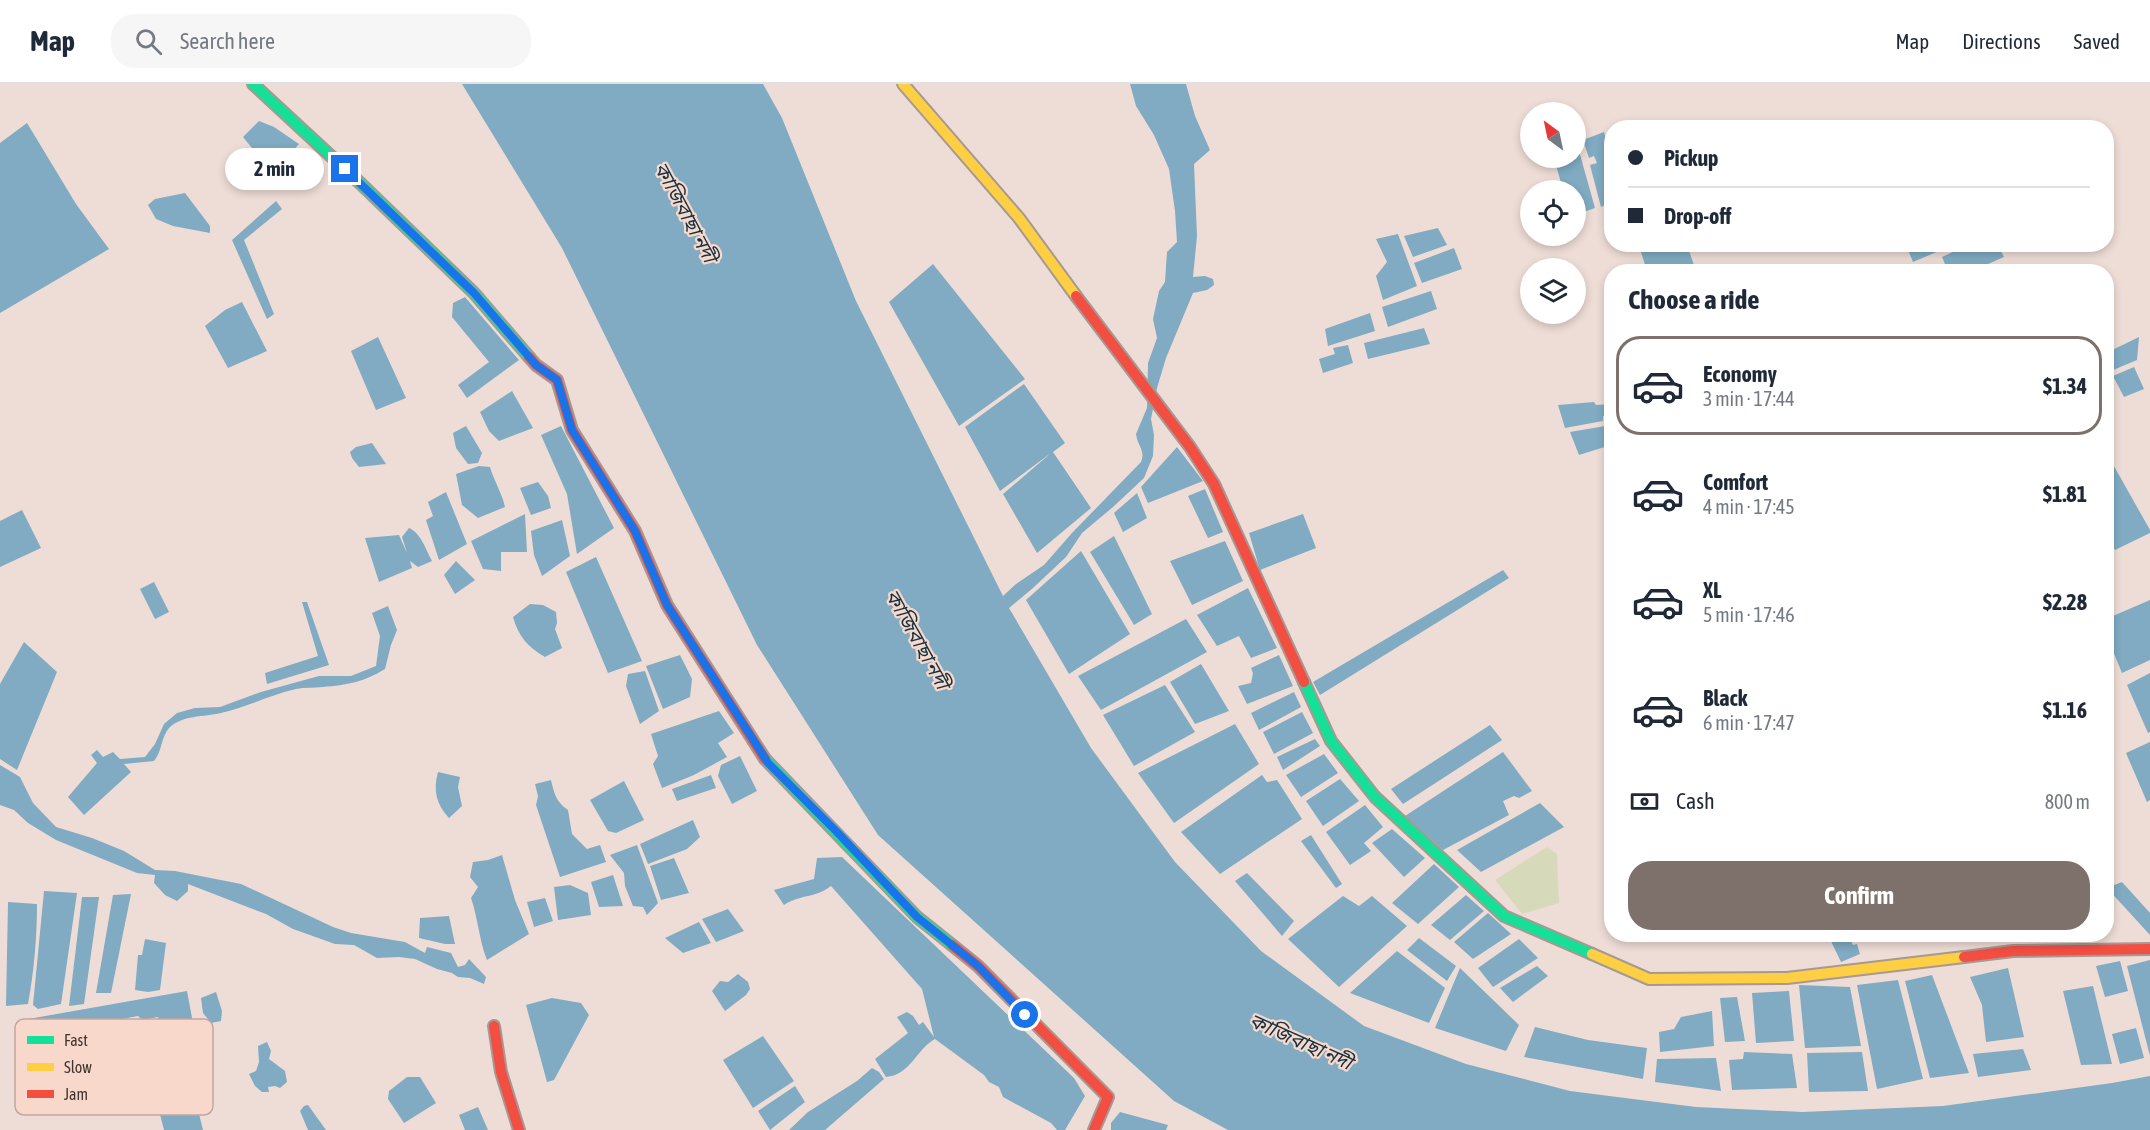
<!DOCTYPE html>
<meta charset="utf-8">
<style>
:root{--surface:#fff;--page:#f6f6f7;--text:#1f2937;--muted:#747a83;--line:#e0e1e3;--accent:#7e706a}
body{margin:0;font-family:"Asap Condensed","Noto Sans Bengali",sans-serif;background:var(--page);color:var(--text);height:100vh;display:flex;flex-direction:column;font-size:22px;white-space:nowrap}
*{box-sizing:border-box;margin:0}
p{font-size:20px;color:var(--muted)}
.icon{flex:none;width:33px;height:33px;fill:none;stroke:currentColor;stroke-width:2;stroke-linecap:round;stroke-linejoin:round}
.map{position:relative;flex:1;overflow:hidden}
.drawer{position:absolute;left:1604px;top:180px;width:510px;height:678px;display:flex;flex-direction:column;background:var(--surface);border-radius:24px;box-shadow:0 3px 9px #0003}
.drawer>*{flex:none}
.banner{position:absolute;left:1604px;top:36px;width:510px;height:132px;border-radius:24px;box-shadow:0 3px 9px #0003;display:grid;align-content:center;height:132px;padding:0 24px;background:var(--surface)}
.needle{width:39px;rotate:327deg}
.controls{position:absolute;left:1520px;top:18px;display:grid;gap:12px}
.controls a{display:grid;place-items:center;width:66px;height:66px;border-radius:50%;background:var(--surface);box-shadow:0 3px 9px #0003;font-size:30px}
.end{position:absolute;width:27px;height:27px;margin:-14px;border:8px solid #1a73e8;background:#fff;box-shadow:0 0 0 3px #fff}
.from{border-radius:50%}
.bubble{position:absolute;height:42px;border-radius:21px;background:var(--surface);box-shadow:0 3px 9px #0003;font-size:20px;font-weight:700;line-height:42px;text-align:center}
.banner b{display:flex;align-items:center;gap:21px;height:57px;font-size:22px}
.banner b+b{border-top:2px solid var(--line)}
.banner i{width:15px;height:15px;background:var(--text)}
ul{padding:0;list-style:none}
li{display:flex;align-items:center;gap:18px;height:99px;margin:0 12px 9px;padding:0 12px;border:3px solid transparent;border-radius:24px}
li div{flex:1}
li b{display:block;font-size:22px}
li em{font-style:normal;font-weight:700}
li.active{border-color:var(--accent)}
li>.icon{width:54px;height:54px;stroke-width:1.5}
h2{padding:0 24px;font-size:27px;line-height:72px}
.pay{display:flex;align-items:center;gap:15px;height:66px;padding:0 24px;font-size:22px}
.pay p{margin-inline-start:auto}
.action{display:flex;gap:12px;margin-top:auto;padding:12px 24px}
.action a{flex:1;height:69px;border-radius:24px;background:var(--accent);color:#fff;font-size:24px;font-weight:700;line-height:69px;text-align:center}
header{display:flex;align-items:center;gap:36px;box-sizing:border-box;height:84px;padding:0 30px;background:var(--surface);border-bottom:2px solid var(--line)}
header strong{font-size:28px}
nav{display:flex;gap:33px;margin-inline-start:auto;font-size:21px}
.search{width:420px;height:54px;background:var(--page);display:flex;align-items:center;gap:15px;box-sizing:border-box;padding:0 21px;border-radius:24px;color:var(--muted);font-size:22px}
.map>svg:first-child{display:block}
</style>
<header>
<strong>Map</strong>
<div class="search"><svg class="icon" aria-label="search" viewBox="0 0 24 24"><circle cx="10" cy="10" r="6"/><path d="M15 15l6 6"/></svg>Search here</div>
<nav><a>Map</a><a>Directions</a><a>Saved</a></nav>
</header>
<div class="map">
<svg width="2150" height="1046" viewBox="0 0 2150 1046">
<rect width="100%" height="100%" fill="#eeddd6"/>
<!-- green -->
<polygon fill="#d7daba" points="1547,763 1557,770 1559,819 1522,830 1495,796"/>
<!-- water -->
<g fill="#80abc2">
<path d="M462,0H763L782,34L856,217L1003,512L1016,500L1044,481L1072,449L1141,378C1146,367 1137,361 1136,350L1147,324L1148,279L1157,254L1153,235L1159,207L1165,198L1167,168L1177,158L1175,127L1169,85L1154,51L1136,22L1130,0H1186L1195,32L1210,66L1194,80L1197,152L1193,193L1205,192L1213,195L1214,201L1207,206L1193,209L1166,274L1157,304L1151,335L1154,351L1153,372L1144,394L1113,423L1082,449L1066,473L1033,504L1009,524L1091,664L1175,778L1261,867L1364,942L1466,980L1570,1007L1696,1023L1802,1028L1943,1022L2112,999L2150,992V1046H1228L1174,1017L878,751L757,561L562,164Z"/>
<polygon points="259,37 274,43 299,60 273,90 243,53"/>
<polygon points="27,39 76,120 109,165 0,229 0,59"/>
<polygon points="1604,48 1611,73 1611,118 1601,123 1590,81 1597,79 1594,72 1589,74 1583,56"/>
<polygon points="1579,67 1595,124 1575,131 1575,106 1563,106 1554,74 1575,74 1575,68"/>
<polygon points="185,109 210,142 210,149 173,142 156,135 148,121 155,115"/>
<polygon points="276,117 282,125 244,156 274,230 267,235 232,156"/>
<polygon points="1438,144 1447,161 1413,173 1404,152"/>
<polygon points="1398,150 1417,202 1383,216 1376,192 1387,178 1376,155"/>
<polygon points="1970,160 1998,161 2004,173 1972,187 1948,187 1942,173"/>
<polygon points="1668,161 1687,161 1696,187 1647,187 1641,168"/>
<polygon points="1906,161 1906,160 1953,161 1913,178"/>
<polygon points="1454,164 1462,185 1422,199 1414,179"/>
<polygon points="933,180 1025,295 959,342 889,218"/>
<polygon points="1431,207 1437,225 1388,243 1382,223"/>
<polygon points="465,213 519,276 467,314 458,301 489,278 452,233 453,219"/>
<polygon points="242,218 267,267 228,284 205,242 225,226"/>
<polygon points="1370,229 1375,247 1328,262 1325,245"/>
<polygon points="1424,244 1430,260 1368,275 1364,259"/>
<polygon points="378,253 406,314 376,326 351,267"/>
<polygon points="2139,253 2137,276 2106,289 2106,269"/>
<polygon points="1348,261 1353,279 1323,289 1319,275 1335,270 1333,264"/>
<polygon points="2134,283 2144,305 2124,313 2113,292"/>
<polygon points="1024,300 1065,359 1053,368 1091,424 1037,469 1003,410 1051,369 1000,407 965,343"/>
<polygon points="512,307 533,344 499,357 489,347 480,328"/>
<polygon points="1594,318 1596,321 1611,320 1611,332 1603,332 1603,337 1565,344 1558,321"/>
<polygon points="1611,341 1611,361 1579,371 1570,348"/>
<polygon points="466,342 482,369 478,379 468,380 456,364 453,349"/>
<polygon points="561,342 614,444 577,470 567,410 541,351"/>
<polygon points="372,359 386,380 359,383 352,374 350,368 356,363"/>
<polygon points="1177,363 1203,397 1148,419 1141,403"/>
<polygon points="2106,368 2150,446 2150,449 2115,466 2106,453"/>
<path d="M479,382L490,383C494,397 502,409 505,423L478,434L462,421L456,390Z"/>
<polygon points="538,398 548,412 551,424 531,431 520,404"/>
<polygon points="1205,405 1223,448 1208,454 1188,412"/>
<polygon points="446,408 467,460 439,476 426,436 433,432 428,418"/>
<polygon points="1137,409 1147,434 1123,448 1114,429"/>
<polygon points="22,426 41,464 0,483 0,437"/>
<polygon points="525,430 527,468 501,468 501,487 483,485 471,457"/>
<polygon points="1303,430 1316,464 1260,486 1249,449"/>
<polygon points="562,436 570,472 542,492 534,471 531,447"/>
<path d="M409,444C421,449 426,466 432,477L418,483L410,477L412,484L379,498L365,454L399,451L407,469L402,453Z"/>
<polygon points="1114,452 1152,530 1134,541 1090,468"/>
<polygon points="1225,457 1243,497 1192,521 1170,477"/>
<polygon points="1081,467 1130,550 1069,590 1026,516"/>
<polygon points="596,473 642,577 608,589 566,488"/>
<polygon points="456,477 475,496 455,510 444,491"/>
<polygon points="1503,486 1509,494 1320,611 1313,598"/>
<polygon points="154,498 169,528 155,535 140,505"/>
<polygon points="1248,504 1277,564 1251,574 1239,552 1217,562 1197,531"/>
<polygon points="2150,516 2150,576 2122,589 2106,550 2106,535"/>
<polygon points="302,518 307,518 329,581 267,600 265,589 318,572"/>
<path d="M530,520L543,521L556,528L557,539L555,545L562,564L545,573C528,563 518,552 513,533Z"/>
<path d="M388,522L397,546L391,561L385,585C364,598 347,601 323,603C314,604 305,603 296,605C270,611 247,623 221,629C204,633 182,631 169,644C161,653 162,668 154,677L124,680L131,688L84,731L68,713L97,679L91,671L97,666L103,673L113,668L120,675L145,673L155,660L164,640L177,629L195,624L220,623L261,608L319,592H351L376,582L380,552L372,529Z"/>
<polygon points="1186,535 1207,568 1101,626 1078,592"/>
<polygon points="24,558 57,588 17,686 0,675 0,600"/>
<polygon points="680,571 692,595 690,613 663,625 646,582"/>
<polygon points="1279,571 1293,602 1247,620 1238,602 1251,599 1253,589 1251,584"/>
<polygon points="1201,580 1229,627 1195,640 1170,598"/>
<polygon points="645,587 659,627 640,640 626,602 628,590"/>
<polygon points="2150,589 2150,648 2148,649 2127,601"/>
<polygon points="1165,601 1195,648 1134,682 1103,631"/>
<polygon points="1294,608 1301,623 1259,646 1251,629"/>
<polygon points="719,627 734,649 718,659 727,673 694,691 662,704 653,680 658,672 651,650"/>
<polygon points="1302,628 1313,649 1274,670 1263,648"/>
<polygon points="1235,640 1259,680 1174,739 1138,689"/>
<polygon points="1490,641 1502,656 1403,720 1391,705"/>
<polygon points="1315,655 1320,662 1283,686 1277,673"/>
<polygon points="2150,658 2150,716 2147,718 2126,669"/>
<polygon points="1503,668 1532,707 1519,714 1514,712 1503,717 1509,731 1443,766 1405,732"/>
<polygon points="1324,670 1338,689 1301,713 1286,691"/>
<polygon points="740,672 757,707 732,720 718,692 721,681"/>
<polygon points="0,681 20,693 33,719 56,743 92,754 124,767 155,786 175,787 241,800 333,843 351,849 405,858 425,869 427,863 451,869 458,883 465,881 469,875 486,893 484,900 470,894 458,893 452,889 437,885 415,875 399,873 377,874 354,861 335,860 293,845 266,830 188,800 188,807 177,817 165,811 154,799 155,791 137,789 56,756 28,739 14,726 0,721"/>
<path d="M438,688L460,693L458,703L462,722L449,734C436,720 433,706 438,688Z"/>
<polygon points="711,691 716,704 677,717 672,705"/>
<polygon points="1262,691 1267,698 1277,696 1302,735 1220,790 1181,748"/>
<polygon points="1340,695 1359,717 1323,742 1306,717"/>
<path d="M551,696C554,709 556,718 568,726L572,750L587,765L600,761L606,778L560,793L536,721L538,712L535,700Z"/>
<polygon points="624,697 644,736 616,749 608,747 590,716"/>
<polygon points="1540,719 1564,743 1481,788 1457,766"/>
<polygon points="1365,721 1383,743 1364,759 1371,767 1350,781 1326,748"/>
<polygon points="693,736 700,753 687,765 648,780 640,760"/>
<polygon points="1392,745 1425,774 1404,793 1372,759"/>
<polygon points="1311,751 1342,800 1336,804 1301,757"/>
<polygon points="637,761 658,819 647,831 643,823 633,822 625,802 624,789 610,771"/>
<path d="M502,771L515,816L529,850L487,876C479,856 478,834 471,814L478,803L470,793L473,778L488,776Z"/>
<path d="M842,773L1074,994L1085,1012L1065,1046H1057L1051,1039L1003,1013L999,1003L989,998L984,991L935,955C917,964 911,991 886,993L875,975L908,949L897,933L907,928L913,932L919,941L923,938L934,953L922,905L831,802C816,814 801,810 784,821L774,806L814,795L817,774Z"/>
<polygon points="674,774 689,809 661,816 650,782"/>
<polygon points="1434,780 1459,803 1418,840 1392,819"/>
<polygon points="1247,789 1294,837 1282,852 1235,797"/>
<polygon points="613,791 623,822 599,823 591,798"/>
<polygon points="2122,798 2150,829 2150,851 2107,804"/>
<polygon points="570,801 588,809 591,831 558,836 554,803"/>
<polygon points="44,807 77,809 61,920 38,925 33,921"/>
<polygon points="131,810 111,909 96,909 113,811"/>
<polygon points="1466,811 1484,827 1450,856 1431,841"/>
<polygon points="1343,812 1359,822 1372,812 1407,842 1339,903 1288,855"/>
<polygon points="82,813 99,813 84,920 69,922"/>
<polygon points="545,814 553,837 534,843 527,818"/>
<path d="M8,818L37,820C37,853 34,887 28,920L6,922Z"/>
<polygon points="728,825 744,847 716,858 702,835"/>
<polygon points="1488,829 1511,850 1473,875 1454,858"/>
<polygon points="449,832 455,860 445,860 419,854 420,834"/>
<polygon points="699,838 711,859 683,869 665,854"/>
<polygon points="1828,851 1848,851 1853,861 1857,860 1860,870 1841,878"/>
<polygon points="1419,854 1456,882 1447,897 1407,866"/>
<polygon points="145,855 166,859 160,906 148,908 135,906 138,871 142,871"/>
<polygon points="1519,855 1538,874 1493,903 1478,884"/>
<polygon points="1397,867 1445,904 1429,939 1350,909"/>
<polygon points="2150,876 2150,972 2127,882"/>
<polygon points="2120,877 2128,907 2105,913 2096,882"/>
<polygon points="1537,882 1548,892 1513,918 1500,904"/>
<polygon points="1460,884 1519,941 1506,967 1435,944"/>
<polygon points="2008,884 2024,953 1986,958 1982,921 1970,893"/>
<polygon points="738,890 748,898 750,905 746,911 725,927 712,907 720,897 728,898"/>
<polygon points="1932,891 1969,989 1930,994 1905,897"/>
<polygon points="1898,896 1923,995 1877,1005 1857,901"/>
<polygon points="1799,901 1850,903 1861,962 1805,964"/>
<polygon points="2093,902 2112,980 2081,981 2063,907"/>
<polygon points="187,907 196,955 163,961 158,933 142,936 138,932 44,950 46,962 22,966 17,937"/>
<polygon points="1789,907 1794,957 1756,959 1752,909"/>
<polygon points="216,908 222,927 221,937 211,939 203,929 201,914"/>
<polygon points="1737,913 1745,957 1725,958 1720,914"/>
<polygon points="552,914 581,919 589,931 554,996 547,998 526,921"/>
<polygon points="1712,927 1714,962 1660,968 1659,948 1674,945 1681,933"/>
<polygon points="1535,943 1588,956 1647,964 1643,995 1524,973"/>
<polygon points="2136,944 2144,974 2120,980 2112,950"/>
<polygon points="763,952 794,997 753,1024 723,976"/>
<polygon points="267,958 271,967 269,975 285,987 287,998 280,1004 275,1002 268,1003 269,1008 262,1008 255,1002 249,990 256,987 259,978 258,962"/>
<polygon points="2023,965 2031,986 1978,993 1973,970"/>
<polygon points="1744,968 1792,970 1797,1004 1732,1006 1729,976 1743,975"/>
<polygon points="1862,968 1868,1007 1809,1008 1807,969"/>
<polygon points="1716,974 1721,1007 1655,998 1657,975"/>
<polygon points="872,984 879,988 884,995 825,1046 789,1046 808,1028 857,997"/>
<polygon points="407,993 420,993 436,1019 404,1039 388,1015 389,1007"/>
<polygon points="795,1002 805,1018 770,1046 758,1027"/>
<polygon points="195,1014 203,1046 164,1046 158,1023"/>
<polygon points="308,1021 326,1046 308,1046 300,1027 304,1022"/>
<polygon points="478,1023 488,1046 465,1046 459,1031"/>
<polygon points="1120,1028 1168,1041 1166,1046 1111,1046 1111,1039"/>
</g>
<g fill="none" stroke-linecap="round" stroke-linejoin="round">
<defs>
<g id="fast">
<polyline points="253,0 360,99 474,209 529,273"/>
<polyline points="1304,598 1331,657 1375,713 1504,832 1592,870"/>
<polyline points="765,675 917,833 952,861"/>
</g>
<g id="slow">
<polyline points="903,0 1019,134 1076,212"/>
<polyline points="1592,870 1649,895 1787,894 1964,873"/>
</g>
<g id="jam">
<polyline points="1076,212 1190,363 1214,400 1304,598"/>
<polyline points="529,273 536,281 557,296 572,346 635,447 667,521 765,675"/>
<polyline points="952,861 978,882 1108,1013 1094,1046"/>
<polyline points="1964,873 2013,867 2150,865"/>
<polyline points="494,942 501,988 519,1046"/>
</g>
</defs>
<!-- fast casing -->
<use href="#fast" stroke="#a69993" stroke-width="14"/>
<!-- slow casing -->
<use href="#slow" stroke="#a69993" stroke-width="14"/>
<!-- jam casing -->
<use href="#jam" stroke="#a69993" stroke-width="14"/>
<!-- fast -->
<use href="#fast" stroke="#16e098" stroke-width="10"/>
<!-- slow -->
<use href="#slow" stroke="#ffcf43" stroke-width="10"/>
<!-- jam -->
<use href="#jam" stroke="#f24e42" stroke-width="10"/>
</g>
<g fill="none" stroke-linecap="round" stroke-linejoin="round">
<!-- route -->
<polyline stroke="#1a73e8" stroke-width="8" points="345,85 474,209 536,281 557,296 572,346 635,447 667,521 768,679 837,748 917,833 978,882 1025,931"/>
</g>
<g text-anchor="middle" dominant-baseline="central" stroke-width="4.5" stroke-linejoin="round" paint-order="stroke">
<!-- water labels -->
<g font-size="20" font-style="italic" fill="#133343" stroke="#f9d8cc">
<text transform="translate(686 128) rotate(62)">কাজিবাছা নদী</text>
<text transform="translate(918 555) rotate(61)">কাজিবাছা নদী</text>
<text transform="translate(1301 957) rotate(24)">কাজিবাছা নদী</text>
</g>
</g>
<!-- legend -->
<rect x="15" y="935" width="198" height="96" rx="9" fill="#f9d8cc" stroke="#c2a79d" stroke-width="1.5"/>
<rect x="27" y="952" width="27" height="8" fill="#16e098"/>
<rect x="27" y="979" width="27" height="8" fill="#ffcf43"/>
<rect x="27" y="1006" width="27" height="8" fill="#f24e42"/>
<g font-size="16" fill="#423530">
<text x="64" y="962">Fast</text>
<text x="64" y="989">Slow</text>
<text x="64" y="1016">Jam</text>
</g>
</svg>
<div class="controls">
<a><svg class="needle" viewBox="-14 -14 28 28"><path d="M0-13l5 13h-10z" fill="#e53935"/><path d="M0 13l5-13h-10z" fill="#747a83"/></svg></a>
<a><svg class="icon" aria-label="locate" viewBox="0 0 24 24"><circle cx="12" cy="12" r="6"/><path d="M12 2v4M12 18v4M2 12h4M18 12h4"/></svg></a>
<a><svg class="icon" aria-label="layers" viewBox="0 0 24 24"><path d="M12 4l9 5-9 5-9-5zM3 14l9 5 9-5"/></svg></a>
</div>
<i class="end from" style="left:1025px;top:931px"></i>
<i class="end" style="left:345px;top:85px"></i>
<div class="bubble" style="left:225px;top:64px;width:99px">2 min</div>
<div class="banner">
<b><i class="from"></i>Pickup</b>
<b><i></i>Drop-off</b>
</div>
<section class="drawer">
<h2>Choose a ride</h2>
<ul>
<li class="active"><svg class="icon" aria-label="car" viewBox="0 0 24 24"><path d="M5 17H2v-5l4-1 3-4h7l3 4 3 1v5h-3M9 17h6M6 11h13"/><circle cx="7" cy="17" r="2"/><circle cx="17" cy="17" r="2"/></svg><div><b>Economy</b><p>3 min · 17:44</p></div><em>$1.34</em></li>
<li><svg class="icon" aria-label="car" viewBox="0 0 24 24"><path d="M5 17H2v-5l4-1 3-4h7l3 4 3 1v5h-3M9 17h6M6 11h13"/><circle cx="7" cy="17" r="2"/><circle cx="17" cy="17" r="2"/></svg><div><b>Comfort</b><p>4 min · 17:45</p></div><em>$1.81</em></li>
<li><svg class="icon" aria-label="car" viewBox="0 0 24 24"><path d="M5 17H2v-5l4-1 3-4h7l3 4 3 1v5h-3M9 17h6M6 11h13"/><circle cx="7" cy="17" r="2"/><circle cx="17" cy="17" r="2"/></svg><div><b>XL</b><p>5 min · 17:46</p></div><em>$2.28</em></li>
<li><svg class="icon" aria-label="car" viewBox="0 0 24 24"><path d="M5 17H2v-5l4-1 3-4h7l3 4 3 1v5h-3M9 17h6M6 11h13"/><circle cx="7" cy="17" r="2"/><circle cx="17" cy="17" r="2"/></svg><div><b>Black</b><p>6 min · 17:47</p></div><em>$1.16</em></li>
</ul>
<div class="pay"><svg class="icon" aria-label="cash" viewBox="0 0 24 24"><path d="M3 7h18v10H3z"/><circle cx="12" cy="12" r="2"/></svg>Cash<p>800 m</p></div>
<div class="action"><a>Confirm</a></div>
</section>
</div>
